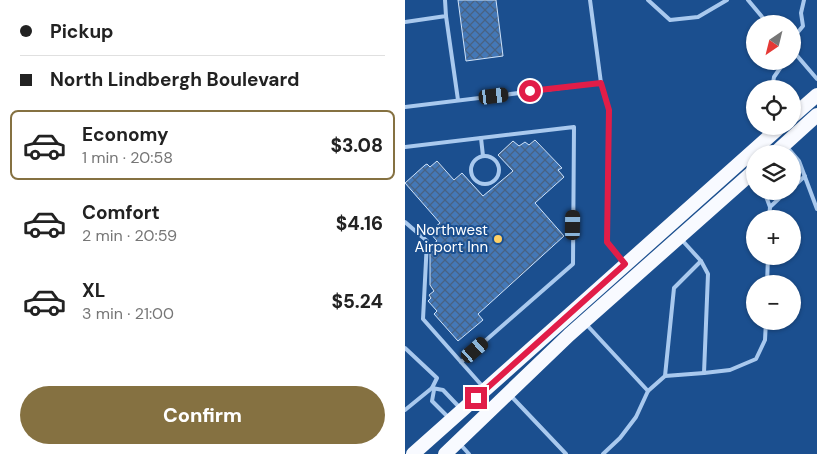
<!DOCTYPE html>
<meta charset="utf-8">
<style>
:root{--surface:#fff;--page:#f6f6f6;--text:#222;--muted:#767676;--line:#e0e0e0;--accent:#857141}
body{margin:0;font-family:"DM Sans",sans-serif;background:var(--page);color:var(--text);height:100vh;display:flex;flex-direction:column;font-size:19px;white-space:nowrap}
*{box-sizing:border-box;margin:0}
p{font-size:16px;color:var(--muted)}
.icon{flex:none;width:28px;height:28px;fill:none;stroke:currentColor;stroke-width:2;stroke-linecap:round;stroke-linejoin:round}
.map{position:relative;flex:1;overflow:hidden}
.drawer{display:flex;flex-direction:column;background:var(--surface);width:405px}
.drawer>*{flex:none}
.guide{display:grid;align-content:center;height:110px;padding:0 20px;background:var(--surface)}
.needle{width:32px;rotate:215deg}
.buttons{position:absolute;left:341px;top:15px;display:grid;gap:10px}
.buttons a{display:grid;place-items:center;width:55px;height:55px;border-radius:50%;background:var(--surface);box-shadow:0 1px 4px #0004;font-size:25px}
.end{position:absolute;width:22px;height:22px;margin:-11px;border:6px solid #e11d48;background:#fff;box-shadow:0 0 0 2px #fff}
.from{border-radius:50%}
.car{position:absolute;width:15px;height:30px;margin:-15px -8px;border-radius:6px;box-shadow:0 0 4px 1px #0007;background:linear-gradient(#222 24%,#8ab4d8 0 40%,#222 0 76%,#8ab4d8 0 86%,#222 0)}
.guide b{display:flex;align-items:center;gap:18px;height:48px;font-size:19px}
.guide b+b{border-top:1px solid var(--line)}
.guide i{width:12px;height:12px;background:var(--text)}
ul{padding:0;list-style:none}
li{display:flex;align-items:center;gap:15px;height:70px;margin:0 10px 8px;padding:0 10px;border:2px solid transparent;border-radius:8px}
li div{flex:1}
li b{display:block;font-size:19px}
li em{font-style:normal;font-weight:800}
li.selected{border-color:var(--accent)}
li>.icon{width:45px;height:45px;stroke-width:1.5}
.cta{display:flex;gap:10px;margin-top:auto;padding:10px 20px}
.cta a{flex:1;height:58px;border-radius:30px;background:var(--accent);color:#fff;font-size:20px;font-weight:800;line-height:58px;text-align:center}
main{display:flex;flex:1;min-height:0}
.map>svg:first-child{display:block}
</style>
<main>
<section class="drawer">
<div class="guide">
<b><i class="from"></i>Pickup</b>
<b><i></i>North Lindbergh Boulevard</b>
</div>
<ul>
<li class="selected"><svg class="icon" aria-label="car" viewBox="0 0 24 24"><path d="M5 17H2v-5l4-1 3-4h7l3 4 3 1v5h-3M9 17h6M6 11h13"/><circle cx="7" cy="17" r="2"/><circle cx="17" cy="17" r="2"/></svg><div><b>Economy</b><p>1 min · 20:58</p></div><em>$3.08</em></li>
<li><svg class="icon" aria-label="car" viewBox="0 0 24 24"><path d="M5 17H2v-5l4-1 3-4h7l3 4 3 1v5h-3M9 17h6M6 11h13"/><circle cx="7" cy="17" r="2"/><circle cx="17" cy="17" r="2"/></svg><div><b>Comfort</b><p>2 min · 20:59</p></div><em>$4.16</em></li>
<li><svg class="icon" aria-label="car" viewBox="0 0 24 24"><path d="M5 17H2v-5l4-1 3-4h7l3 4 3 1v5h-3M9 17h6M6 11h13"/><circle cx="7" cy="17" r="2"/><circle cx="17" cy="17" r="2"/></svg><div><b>XL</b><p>3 min · 21:00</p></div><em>$5.24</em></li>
</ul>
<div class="cta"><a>Confirm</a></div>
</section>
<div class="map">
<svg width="412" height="454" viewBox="0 0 412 454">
<defs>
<pattern id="building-cross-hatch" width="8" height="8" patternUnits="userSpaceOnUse" patternTransform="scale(1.25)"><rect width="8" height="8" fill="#4478b7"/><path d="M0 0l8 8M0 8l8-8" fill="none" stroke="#486282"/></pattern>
</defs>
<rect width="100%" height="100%" fill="#1b4f8f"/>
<!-- building -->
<g fill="url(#building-cross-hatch)" stroke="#cfe3fa">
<polygon points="53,0 91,0 98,56 61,61"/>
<polygon points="130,140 157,168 153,170 159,177 130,203 159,236 73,314 78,320 53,341 29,314 32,311 23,301 26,298 24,295 29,291 25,285 25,254 32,248 28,244 32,241 24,232 35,223 0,183 20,165 22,164 25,167 32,161 49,180 57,173 78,196 108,171 93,155 108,141 114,146 120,142 124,145"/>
</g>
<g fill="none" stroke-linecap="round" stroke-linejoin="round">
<!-- service -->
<g stroke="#a9c9ee" stroke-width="4">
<polyline points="185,0 196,83"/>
<polyline points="243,0 265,20 293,17 322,0"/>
<polyline points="343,0 363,24"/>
<polyline points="41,16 53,100"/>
<polyline points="0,22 41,16 40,0"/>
<polyline points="388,38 398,26 396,13 399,0"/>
<polyline points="388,51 412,79"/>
<polyline points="367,89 369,77 380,61"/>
<polyline points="0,107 196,83 204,110 202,242 219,263"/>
<polyline points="76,138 78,156"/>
<polyline points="0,147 169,127 168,264 56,362"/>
<polyline points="382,147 394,161 412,209"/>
<circle cx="80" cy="170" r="14"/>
<polyline points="388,187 400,176"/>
<polyline points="359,191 365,207 364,219"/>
<polyline points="365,207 382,191"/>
<polyline points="0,222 22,241 18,319 79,388"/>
<polyline points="276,239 296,261 303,274 299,373 325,370 351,359 360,340 361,321"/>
<polyline points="296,261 269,288 260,376 299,373"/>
<polyline points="362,284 363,256"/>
<polyline points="180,323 243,391"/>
<polyline points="0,348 32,378 27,388 0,410"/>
<polyline points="27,388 38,390 56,409"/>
<polyline points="29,390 27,401 44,418"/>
<polyline points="106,396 161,454"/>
<polyline points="55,444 64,454"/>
<polyline points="198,454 215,438 231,417 243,391 260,376"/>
</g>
<!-- trunk -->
<g stroke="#f8faff" stroke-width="14">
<polyline points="388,116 412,95"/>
<polyline points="369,154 412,115"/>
<polyline points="8,454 376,126"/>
<polyline points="40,454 164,335 350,170"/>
</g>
</g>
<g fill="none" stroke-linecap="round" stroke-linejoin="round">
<!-- route -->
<polyline stroke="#e11d48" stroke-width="6" points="71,398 220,264 202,242 204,110 196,83 125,91"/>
</g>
<!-- markers -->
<circle fill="#ffd166" stroke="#1b4f8f" stroke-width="2" cx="93" cy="239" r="5"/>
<g text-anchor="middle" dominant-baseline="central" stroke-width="4" stroke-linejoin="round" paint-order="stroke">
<!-- poi labels -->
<g font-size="15" fill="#fff" stroke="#1b4f8f" text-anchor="end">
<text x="83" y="230">Northwest<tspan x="83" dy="17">Airport Inn</tspan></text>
</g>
</g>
</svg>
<div class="buttons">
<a><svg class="needle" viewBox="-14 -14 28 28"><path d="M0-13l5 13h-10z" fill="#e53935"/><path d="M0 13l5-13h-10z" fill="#767676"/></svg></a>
<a><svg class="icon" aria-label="locate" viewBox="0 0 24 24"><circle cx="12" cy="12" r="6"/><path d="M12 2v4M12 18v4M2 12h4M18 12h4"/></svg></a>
<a><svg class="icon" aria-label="layers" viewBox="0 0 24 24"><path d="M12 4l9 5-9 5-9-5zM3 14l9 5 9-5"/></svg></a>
<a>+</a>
<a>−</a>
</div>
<i class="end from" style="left:125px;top:91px"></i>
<i class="end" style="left:71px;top:398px"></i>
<i class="car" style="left:89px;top:96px;rotate:83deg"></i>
<i class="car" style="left:168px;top:225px;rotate:1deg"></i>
<i class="car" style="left:70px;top:350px;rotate:49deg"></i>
</div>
</main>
